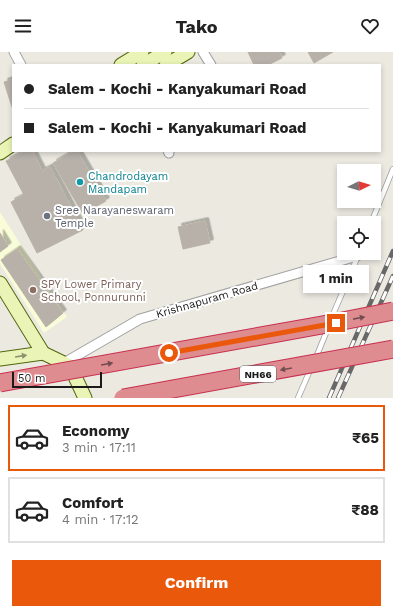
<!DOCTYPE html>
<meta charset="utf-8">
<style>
:root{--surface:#fff;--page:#f6f6f6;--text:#222;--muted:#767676;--line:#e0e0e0;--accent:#ea580c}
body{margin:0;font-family:"Work Sans",sans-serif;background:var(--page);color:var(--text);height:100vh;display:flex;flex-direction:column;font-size:15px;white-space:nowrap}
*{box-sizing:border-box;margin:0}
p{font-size:13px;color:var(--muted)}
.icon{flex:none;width:22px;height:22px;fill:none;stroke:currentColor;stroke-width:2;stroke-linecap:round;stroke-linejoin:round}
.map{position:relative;height:346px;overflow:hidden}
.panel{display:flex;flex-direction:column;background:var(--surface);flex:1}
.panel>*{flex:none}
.guide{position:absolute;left:12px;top:12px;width:369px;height:88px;border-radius:0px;box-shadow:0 2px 6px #0003;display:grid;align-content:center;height:88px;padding:0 12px;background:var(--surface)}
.needle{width:26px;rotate:85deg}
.buttons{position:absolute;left:337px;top:112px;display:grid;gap:8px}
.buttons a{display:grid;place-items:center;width:44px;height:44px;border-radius:0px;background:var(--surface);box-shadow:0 2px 6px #0003;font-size:20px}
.scale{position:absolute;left:12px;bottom:10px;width:90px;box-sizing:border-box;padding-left:4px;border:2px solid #1a1a1a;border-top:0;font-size:11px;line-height:14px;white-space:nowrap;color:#1a1a1a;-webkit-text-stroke:3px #fff;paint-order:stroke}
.end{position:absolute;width:18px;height:18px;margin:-9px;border:5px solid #ea580c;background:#fff;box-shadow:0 0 0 2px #fff}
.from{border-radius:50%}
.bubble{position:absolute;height:28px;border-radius:0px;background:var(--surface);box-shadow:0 2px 6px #0003;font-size:13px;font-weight:700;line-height:28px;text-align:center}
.guide b{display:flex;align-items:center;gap:14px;height:38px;font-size:15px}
.guide b+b{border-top:1px solid var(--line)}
.guide i{width:10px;height:10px;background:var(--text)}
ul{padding:7px 0 0;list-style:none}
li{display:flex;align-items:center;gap:12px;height:66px;margin:0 8px 6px;padding:0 4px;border:2px solid var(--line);border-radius:0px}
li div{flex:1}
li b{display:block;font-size:15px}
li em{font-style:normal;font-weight:700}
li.on{border-color:var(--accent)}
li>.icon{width:36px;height:36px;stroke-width:1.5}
.primary-button{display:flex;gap:8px;margin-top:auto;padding:8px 12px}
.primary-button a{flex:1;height:46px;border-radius:0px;background:var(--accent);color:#fff;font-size:16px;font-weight:700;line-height:46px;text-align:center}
header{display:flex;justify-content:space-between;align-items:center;height:52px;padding:0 12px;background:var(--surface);font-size:18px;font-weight:700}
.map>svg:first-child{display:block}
</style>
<header><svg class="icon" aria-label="menu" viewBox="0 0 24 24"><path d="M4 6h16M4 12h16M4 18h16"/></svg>Tako<svg class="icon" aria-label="heart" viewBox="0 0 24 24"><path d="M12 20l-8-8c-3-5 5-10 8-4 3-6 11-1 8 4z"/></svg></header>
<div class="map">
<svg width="393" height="346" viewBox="0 0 393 346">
<defs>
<filter id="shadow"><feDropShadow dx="3.5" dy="-3.5" stdDeviation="0" flood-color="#0004"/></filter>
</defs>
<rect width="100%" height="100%" fill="#ebe9e0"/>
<!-- education -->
<polygon fill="#f8fcd9" points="0,160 67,265 44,281 0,212"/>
<!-- building -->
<g fill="#b7b1aa" stroke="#bcb2a4" filter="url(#shadow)">
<polygon points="248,0 279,0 282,6 268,13 254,13"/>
<polygon points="308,0 333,0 314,11"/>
<polygon points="13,27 13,55 12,55 4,30"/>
<polygon points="25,99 32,99 42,119 50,115 83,178 37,201 11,150 24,143 6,109"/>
<polygon points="74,99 77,99 106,149 83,162 53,111"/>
<polygon points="205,169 210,191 183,197 178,175"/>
<polygon points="0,181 8,194 0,200"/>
<polygon points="17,197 63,261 46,275 1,208"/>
</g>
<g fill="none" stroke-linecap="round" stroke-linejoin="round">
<defs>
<g id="lane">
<polyline points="371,171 393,117"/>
<polyline points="331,267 358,204"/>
<polyline points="315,308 328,276"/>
<polyline points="298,346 311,316"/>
</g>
<g id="street">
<polyline points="14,0 21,13"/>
<polyline points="203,0 211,13"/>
<polyline points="168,99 169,101"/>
<polyline points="64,311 140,267 357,204"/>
</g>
<g id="secondary">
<polyline points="121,13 142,0"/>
<polyline points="143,13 165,0"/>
<polyline points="166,13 188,0"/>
<polyline points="0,101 13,92"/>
<polyline points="0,231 43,301"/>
<polyline points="0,307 43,301 70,314 85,346"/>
</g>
</defs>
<!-- lane casing -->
<use href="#lane" stroke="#a1a1a1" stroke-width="6"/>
<!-- street casing -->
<use href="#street" stroke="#a1a1a1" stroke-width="11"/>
<!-- secondary casing -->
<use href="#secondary" stroke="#51670c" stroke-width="15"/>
<!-- lane -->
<use href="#lane" stroke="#fff" stroke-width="4.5"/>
<!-- street -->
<use href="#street" stroke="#fff" stroke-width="9"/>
<!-- secondary -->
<use href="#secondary" stroke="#e9f4b6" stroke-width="13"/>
<defs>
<g id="rail">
<polyline points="329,346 393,199"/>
<polyline points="338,346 393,224"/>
</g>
</defs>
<!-- rail casing -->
<use href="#rail" stroke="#686868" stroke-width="4.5"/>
<!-- rail -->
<use href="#rail" stroke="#fff" stroke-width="3" stroke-dasharray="9" stroke-linecap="butt"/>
<defs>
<g id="highway-bridge">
<polyline points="0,331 322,273 393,259"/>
<polyline points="123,346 393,297"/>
</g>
</defs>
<!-- highway-bridge casing -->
<use href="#highway-bridge" stroke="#c82f4f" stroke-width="19" stroke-linecap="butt"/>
<!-- highway-bridge -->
<use href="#highway-bridge" stroke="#df8c91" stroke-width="17"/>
</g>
<!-- one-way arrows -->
<defs><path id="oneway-solid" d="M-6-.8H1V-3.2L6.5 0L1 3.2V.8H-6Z"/></defs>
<g fill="#734d50">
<use href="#oneway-solid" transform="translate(359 266) rotate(-11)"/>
<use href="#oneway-solid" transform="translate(107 312) rotate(-10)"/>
<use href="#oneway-solid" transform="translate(286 317) rotate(170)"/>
</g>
<use fill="#8c9270" href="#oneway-solid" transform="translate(21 304) rotate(-9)"/>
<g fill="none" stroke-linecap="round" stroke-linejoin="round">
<!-- route -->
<polyline stroke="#ea580c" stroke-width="5" points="169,301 336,271"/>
</g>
<!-- markers -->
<circle fill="#0f9aa8" stroke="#fff" stroke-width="1.5" cx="80" cy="130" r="4"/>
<circle fill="#6b7280" stroke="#fff" stroke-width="1.5" cx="47" cy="164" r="4"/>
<circle fill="#8d6e63" stroke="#fff" stroke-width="1.5" cx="33" cy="238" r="4"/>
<g text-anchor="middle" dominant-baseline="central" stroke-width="4" stroke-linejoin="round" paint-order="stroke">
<!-- shield labels -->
<rect fill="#fff" stroke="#5f5f5f" stroke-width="1" x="240" y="314" width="36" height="16" rx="3"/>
<g font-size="10" font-weight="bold" fill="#1a1a1a">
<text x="258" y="322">NH66</text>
</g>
<!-- culture labels -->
<g font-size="11" fill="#0d838f" stroke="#fff" text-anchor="start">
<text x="88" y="124">Chandrodayam<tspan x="88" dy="13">Mandapam</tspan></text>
</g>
<!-- worship labels -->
<g font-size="11" fill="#5b616d" stroke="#fff" text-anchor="start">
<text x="55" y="158">Sree Narayaneswaram<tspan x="55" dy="13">Temple</tspan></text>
</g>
<!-- education labels -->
<g font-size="11" fill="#785e54" stroke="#fff" text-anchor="start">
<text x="41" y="232">SPY Lower Primary<tspan x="41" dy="13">School, Ponnurunni</tspan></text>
</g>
<!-- street labels -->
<g font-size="11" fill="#1a1a1a" stroke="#fff">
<text transform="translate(207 248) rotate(-16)">Krishnapuram Road</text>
</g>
</g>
</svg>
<div class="buttons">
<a><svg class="needle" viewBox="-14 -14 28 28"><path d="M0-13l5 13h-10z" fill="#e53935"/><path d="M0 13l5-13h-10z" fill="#767676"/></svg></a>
<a><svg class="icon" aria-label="locate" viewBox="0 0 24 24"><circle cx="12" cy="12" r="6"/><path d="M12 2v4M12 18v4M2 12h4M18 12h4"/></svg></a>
</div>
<div class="scale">50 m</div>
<i class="end from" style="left:169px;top:301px"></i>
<i class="end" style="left:336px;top:271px"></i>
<div class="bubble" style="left:303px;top:213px;width:66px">1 min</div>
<div class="guide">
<b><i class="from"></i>Salem - Kochi - Kanyakumari Road</b>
<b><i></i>Salem - Kochi - Kanyakumari Road</b>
</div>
</div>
<section class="panel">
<ul>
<li class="on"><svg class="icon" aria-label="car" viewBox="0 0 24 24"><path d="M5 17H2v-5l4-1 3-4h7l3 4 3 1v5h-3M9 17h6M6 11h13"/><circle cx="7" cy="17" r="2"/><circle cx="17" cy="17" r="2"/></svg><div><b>Economy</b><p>3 min · 17:11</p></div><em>₹65</em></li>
<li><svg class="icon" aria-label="car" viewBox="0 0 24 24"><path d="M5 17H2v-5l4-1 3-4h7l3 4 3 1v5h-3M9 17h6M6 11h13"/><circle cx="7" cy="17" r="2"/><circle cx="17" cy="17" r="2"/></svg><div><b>Comfort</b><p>4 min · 17:12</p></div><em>₹88</em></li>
</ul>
<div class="primary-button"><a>Confirm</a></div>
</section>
